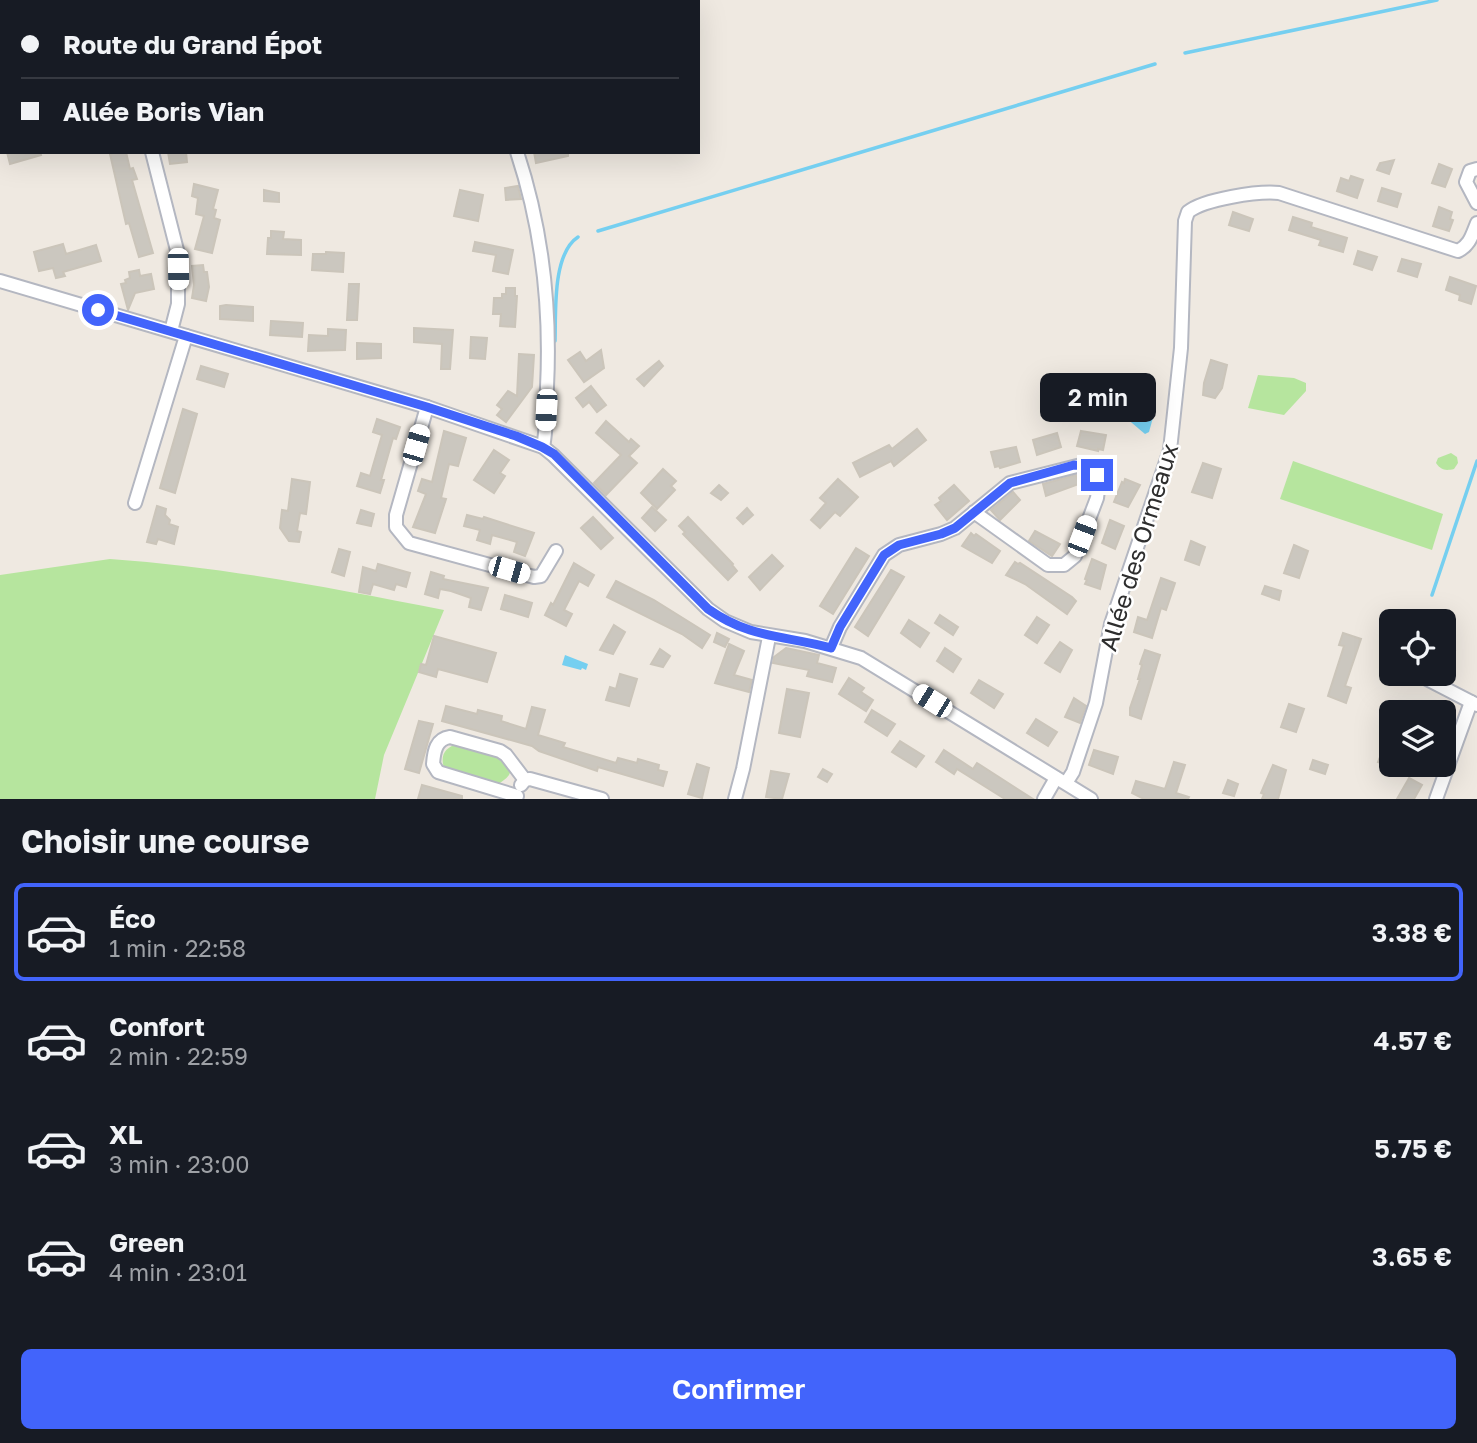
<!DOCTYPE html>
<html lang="fr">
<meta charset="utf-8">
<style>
:root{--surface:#171b24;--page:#20242c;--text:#f1f3f6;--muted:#9ea1a6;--line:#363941;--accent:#4264fb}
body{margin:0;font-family:"Golos Text",sans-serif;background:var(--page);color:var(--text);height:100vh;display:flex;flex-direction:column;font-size:26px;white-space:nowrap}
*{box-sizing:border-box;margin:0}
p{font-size:23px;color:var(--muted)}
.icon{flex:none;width:38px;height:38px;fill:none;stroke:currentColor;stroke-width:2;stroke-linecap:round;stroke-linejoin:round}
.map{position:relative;height:799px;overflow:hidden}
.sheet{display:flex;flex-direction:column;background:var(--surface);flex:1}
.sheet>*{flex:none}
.guide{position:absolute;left:0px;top:0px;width:700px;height:154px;box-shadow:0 7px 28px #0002;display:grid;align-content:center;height:154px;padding:0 21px;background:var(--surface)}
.fabs{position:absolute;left:1379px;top:609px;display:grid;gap:14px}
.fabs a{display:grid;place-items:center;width:77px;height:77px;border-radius:10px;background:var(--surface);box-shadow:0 7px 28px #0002;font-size:35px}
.end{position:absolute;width:32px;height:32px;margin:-16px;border:9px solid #4264fb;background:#fff;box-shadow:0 0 0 4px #fff}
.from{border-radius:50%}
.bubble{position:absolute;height:49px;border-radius:10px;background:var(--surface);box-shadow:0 7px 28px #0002;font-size:23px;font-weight:600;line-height:49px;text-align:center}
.car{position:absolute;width:21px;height:42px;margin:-21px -10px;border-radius:9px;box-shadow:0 0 5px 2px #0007;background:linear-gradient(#fff 24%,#345 0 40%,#fff 0 76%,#345 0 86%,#fff 0)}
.guide b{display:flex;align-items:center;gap:24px;height:66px;font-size:26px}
.guide b+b{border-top:2px solid var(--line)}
.guide i{width:18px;height:18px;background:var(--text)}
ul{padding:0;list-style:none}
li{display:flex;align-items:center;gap:21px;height:98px;margin:0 14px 10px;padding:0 7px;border:4px solid transparent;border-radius:10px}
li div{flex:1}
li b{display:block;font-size:26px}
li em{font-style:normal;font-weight:600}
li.selected{border-color:var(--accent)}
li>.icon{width:63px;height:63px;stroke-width:1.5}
h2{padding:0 21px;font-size:32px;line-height:84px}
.button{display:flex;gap:14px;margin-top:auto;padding:14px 21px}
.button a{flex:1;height:80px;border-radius:10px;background:var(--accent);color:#fff;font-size:28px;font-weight:600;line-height:80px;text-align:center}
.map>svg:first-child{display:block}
</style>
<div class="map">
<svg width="1477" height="799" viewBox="0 0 1477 799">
<rect width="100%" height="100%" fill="#efe9e1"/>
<!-- green -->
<g fill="#b6e59e">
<polygon points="1258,375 1294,378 1306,383 1306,391 1284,415 1248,408"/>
<path d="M1451,453L1457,457L1458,463L1454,469C1445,471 1441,470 1436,463L1438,458Z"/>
<polygon points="1293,461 1443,514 1432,550 1280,499"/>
<path d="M110,559C224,567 331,588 444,610L384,755L375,799H0V575Z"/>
<path d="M458,744C473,748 537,762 498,784L444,768C440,755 445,747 458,744Z"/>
</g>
<!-- water -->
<g fill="#75cff0">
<polygon points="1148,400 1153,402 1154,414 1149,432 1145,434 1119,412 1120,409"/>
<polygon points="565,655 588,664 586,670 582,668 581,670 562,665"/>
</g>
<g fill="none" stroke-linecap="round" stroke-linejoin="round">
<!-- stream -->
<g stroke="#75cff0" stroke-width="3.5">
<polyline points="1185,53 1437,0"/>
<polyline points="598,231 1155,64"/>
<path d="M555,341C556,313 552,254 578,237"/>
<polyline points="1432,595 1477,461"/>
</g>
</g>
<!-- building -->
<g fill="#cbc7bf" stroke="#cbc5ba" stroke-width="2">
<polygon points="7,152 40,152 41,155 10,164"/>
<polygon points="117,152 126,152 130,169 133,168 137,179 132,180 153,253 139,257 129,223 126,224 110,154"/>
<polygon points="168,152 186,152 187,162 170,164"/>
<polygon points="534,152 568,152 568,156 536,163"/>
<polygon points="1394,160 1389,174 1377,170 1380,163"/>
<polygon points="1439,164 1452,169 1445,187 1432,183"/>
<polygon points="1351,176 1363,180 1357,198 1337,191 1341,178 1349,181"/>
<polygon points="194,184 218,190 213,209 216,210 214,218 220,220 212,253 195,249 204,216 196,214 198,198 192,196"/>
<polygon points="518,186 521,199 506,200 505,188"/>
<polygon points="1382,188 1401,194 1397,207 1378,201"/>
<polygon points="264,190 279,193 279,202 264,201"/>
<polygon points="460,190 483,195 478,221 454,216"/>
<polygon points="1439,207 1452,212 1450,219 1453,220 1449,231 1433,226"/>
<polygon points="1233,212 1253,219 1249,231 1229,225"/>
<polygon points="1293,217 1312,223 1311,227 1347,238 1343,252 1319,245 1321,240 1289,230"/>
<polygon points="271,231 284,232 283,239 301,240 301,255 267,254 268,238 271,238"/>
<polygon points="475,242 513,250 508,274 493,271 496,255 473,251"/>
<polygon points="63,244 66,254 96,245 101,261 63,272 65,276 56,278 53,268 39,271 34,252"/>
<polygon points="1358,251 1377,257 1372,270 1354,264"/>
<polygon points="326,252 344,253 343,272 312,270 313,254 326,254"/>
<polygon points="1402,259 1421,264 1417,277 1398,271"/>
<polygon points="203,265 204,272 207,272 209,287 206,301 192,298 194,285 192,266"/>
<polygon points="139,270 140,276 151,274 154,289 135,293 128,310 121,284 126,283 125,280 130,278 129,272"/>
<polygon points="1450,277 1476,286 1471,304 1459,300 1460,295 1446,290"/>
<polygon points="349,284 359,284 357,320 347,320"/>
<polygon points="506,288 515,288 515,296 517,296 515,327 500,326 501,314 493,314 494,298 502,298 502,294 506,294"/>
<polygon points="226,305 253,307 253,321 220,319 220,306"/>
<polygon points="271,321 303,323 302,337 270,335"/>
<polygon points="414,328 453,330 450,369 441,369 442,344 414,342"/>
<polygon points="328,329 346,330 345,350 308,351 309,335 328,336"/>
<polygon points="471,337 487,338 485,359 470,358"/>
<polygon points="357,343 381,344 381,358 357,359"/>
<polygon points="601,350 604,368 584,382 568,360 580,352 586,361"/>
<polygon points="519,354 534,355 532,387 506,422 497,415 502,409 497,405 508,391 517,396"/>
<polygon points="1211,360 1227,365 1222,388 1215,398 1203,395 1204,383"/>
<polygon points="659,361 663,366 644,386 637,379"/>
<polygon points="201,366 228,374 224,387 197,379"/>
<polygon points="591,386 606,405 597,412 589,402 583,407 576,398"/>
<polygon points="183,409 197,414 175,493 160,488"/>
<polygon points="377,419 400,427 396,439 393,438 381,480 384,480 380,493 357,486 361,473 370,476 382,435 373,432"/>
<polygon points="606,421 629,442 631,439 639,446 629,456 637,463 606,495 594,483 621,455 596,433"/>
<polygon points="917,429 926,440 894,466 891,461 860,477 853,463 889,445 892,449"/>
<polygon points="444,431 466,438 458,466 449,464 441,498 446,499 435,533 413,527 426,494 418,491 422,479 432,482"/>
<polygon points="1081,431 1106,435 1103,450 1098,449 1098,451 1077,446"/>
<polygon points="1057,433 1061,447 1037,455 1033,440"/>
<polygon points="1016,447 1020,462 1000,468 999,466 995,467 991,452"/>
<polygon points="494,450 509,460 500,473 505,476 494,493 474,480"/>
<polygon points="1203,463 1221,469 1212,498 1192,492"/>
<polygon points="663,469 676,481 671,486 675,490 657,509 641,493"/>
<polygon points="1076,475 1079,484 1046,496 1043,484"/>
<polygon points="292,479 310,482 306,514 300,513 297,531 301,532 299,542 289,541 280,528 282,510 288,511"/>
<polygon points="838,479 858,497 840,516 835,512 820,528 811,520 826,503 820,498"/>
<polygon points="1125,479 1140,485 1128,507 1114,502 1122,482 1124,483"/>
<polygon points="719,485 728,493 721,500 711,493"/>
<polygon points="954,485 969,501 947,520 935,505 941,501 939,498"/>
<polygon points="1013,492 1020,500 1000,520 991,510"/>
<polygon points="157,506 166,509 165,515 170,520 169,524 178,527 174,544 158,539 156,544 147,542"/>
<polygon points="652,507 666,520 655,531 642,518"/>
<polygon points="747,508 753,515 743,524 737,518"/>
<polygon points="361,510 374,514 371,526 357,523"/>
<polygon points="467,515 483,519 484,517 534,533 525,556 514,552 517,542 492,535 490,544 477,540 480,530 464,526"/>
<polygon points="593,517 613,538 601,549 581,528"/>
<polygon points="688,517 733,564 732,565 737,571 728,580 683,534 685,532 679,526"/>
<polygon points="1110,520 1124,526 1115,549 1102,543"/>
<polygon points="1035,531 1060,544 1052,556 1029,541"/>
<polygon points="971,533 974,536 976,534 1000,551 992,563 962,546"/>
<polygon points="1191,541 1205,547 1199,565 1185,560"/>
<polygon points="1294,545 1308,551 1299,578 1284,573"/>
<polygon points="856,548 869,556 833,614 820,606"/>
<polygon points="339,549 350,552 344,576 332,572"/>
<polygon points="772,555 783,566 760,590 749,577"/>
<polygon points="1092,559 1106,565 1100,589 1085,584 1087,580 1085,579"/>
<polygon points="1015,562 1018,564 1020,563 1072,597 1076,601 1067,614 1025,584 1006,575"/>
<polygon points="574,563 594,575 588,586 579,581 564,610 572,614 566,626 545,615 551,603 553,605"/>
<polygon points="378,564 410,573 406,587 396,584 394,590 373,584 370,594 359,592 363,567 376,571"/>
<polygon points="891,570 904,577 868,636 855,627"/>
<polygon points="431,572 444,576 443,579 488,588 481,610 469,607 471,598 451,591 440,589 438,598 425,594"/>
<polygon points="1161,578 1175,583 1166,610 1161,608 1152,638 1134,632 1138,617 1147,620"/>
<polygon points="616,581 654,600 710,635 702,648 682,634 607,597"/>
<polygon points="1265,586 1281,591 1279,600 1262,594"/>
<polygon points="505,595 532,603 528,617 501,609"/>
<polygon points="940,615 958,627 953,635 935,623"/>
<polygon points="1037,617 1049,625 1037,643 1025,635"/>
<polygon points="909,620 929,633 920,647 901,633"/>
<polygon points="614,625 625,632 613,654 600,650"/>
<polygon points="717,633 729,639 725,647 714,642"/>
<polygon points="1343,633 1361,639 1345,686 1351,688 1346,703 1328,696 1344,646 1339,645"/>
<polygon points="434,636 496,653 487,682 438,669 436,677 419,672 421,664 426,665"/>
<polygon points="1060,642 1072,650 1060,672 1045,663"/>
<polygon points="729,644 744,651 734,675 752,680 749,692 715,683"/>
<polygon points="1444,645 1455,651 1444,671"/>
<polygon points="786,648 819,655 817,663 836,668 832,682 807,676 809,670 773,663 774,657"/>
<polygon points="945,648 961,659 953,672 937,661"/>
<polygon points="660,649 670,656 663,667 651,664"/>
<polygon points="1145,650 1160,655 1141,719 1130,715 1130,708 1140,679 1138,679 1142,665 1140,664"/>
<polygon points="620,674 637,679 629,706 606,700 610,687 616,689"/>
<polygon points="849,678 864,688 861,692 873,700 866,711 839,694"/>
<polygon points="979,680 1003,694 994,708 971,693"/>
<polygon points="787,689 809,693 800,737 779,733"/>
<polygon points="1074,698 1086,706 1080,723 1065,717"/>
<polygon points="1289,704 1304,709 1296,732 1281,727"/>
<polygon points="446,706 477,714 478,710 502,716 501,721 526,729 532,707 545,710 538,735 565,743 563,747 616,763 618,758 637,763 638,759 659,765 658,770 667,772 663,786 598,767 597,771 539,751 532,746 442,721"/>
<polygon points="872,710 895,724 887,736 865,722"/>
<polygon points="1036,719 1057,732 1048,746 1027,733"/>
<polygon points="419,721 433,724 419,773 405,769"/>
<polygon points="900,741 924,756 916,767 892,752"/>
<polygon points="944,750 973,769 977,763 1033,799 1005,799 957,769 954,774 936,762"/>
<polygon points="1094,750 1118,757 1113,774 1089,765"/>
<polygon points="1382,752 1391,756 1388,765 1378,762"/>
<polygon points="1313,760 1328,765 1325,774 1310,769"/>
<polygon points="1174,762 1185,765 1176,793 1189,797 1188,799 1144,799 1132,793 1136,781 1165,789"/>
<polygon points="697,764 709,768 702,798 688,794"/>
<polygon points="1273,765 1286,770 1278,799 1262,799 1264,794 1261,793"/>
<polygon points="823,769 832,774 827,782 818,777"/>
<polygon points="771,771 789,774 782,799 766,797"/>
<polygon points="1409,778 1422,785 1414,799 1397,799"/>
<polygon points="1228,780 1238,784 1234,796 1223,793"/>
<polygon points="422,785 462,796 462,799 418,799"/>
</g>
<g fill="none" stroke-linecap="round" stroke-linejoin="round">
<defs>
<g id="minor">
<polyline points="152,152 178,254 178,304 171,331"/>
<path d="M517,152C542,228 551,307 547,387C546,407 547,428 543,447"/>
<polyline points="1477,169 1470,171 1466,182 1477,203"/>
<polyline points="0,281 427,407 543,447 553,455 708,609 725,621 751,632 805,641 861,658 1091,799"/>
<polyline points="427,407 396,515 396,527 409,543 534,577 541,576 556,551"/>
<polyline points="135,503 186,336"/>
<polyline points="831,648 840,627 884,555 899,545 941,534 955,528 1010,483 1081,465 1090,468 1097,475 1099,483 1097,498 1075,556 1064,565 1048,565 974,512"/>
<polyline points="1417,674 1477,705"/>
<path d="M1066,783L1073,772L1096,703L1111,624L1170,450L1181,348L1185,221L1188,212C1204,199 1258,191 1279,193L1458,251C1470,245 1472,235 1477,223"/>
<polyline points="521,785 525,780 530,779 602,799"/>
<path d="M517,796L438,772L433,764C434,751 436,739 450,737L500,751L506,755L525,780"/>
<polyline points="735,799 743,769 769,637"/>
<polyline points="1044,799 1056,778"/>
<polyline points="1436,799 1471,702"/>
</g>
</defs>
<!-- minor casing -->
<use href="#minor" stroke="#b4b7c1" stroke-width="16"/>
<!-- minor -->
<use href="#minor" stroke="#fff" stroke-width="12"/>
</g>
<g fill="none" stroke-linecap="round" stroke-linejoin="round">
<!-- route -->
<path stroke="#4264fb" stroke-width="9" d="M98,310L427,407L516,436L542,447L554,454L708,609C751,639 783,635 831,648L840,627L884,555L899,545L941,534L955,528L1010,483L1074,465L1086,466L1097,475"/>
</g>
<g text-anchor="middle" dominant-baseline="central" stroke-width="5" stroke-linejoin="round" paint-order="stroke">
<!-- street labels -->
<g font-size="24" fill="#2e2e2e" stroke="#fff">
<text transform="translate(1138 547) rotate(-73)">Allée des Ormeaux</text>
</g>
</g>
</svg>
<div class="fabs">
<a><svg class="icon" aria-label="locate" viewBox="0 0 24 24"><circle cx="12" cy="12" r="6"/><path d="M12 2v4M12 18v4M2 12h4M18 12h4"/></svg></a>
<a><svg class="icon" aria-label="layers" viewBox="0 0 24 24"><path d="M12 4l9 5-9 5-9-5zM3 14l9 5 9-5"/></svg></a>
</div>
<i class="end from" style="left:98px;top:310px"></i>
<i class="end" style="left:1097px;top:475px"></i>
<div class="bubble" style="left:1040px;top:373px;width:116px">2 min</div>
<i class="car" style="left:178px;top:269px;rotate:179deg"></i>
<i class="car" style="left:546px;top:410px;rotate:183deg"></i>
<i class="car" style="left:416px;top:445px;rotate:16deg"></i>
<i class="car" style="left:1082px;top:536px;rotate:21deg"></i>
<i class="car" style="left:509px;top:570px;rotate:106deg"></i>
<i class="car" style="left:932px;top:701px;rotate:302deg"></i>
<div class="guide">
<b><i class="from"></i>Route du Grand Épot</b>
<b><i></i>Allée Boris Vian</b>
</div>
</div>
<section class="sheet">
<h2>Choisir une course</h2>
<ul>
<li class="selected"><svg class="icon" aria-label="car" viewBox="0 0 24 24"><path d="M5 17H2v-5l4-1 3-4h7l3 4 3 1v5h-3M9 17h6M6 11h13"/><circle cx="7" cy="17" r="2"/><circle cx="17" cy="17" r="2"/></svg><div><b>Éco</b><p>1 min · 22:58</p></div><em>3.38 €</em></li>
<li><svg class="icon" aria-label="car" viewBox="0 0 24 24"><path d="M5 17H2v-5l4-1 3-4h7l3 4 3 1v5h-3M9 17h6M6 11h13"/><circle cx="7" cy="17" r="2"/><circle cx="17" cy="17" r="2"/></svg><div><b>Confort</b><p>2 min · 22:59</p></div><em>4.57 €</em></li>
<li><svg class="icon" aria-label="car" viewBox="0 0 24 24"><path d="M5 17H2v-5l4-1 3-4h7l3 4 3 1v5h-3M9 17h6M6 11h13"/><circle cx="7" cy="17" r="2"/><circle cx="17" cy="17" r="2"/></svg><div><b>XL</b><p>3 min · 23:00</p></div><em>5.75 €</em></li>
<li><svg class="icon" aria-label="car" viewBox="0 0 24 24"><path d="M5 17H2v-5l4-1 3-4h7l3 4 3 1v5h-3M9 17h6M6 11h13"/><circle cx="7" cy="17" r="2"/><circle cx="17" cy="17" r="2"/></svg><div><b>Green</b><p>4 min · 23:01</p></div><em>3.65 €</em></li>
</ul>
<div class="button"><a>Confirmer</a></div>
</section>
